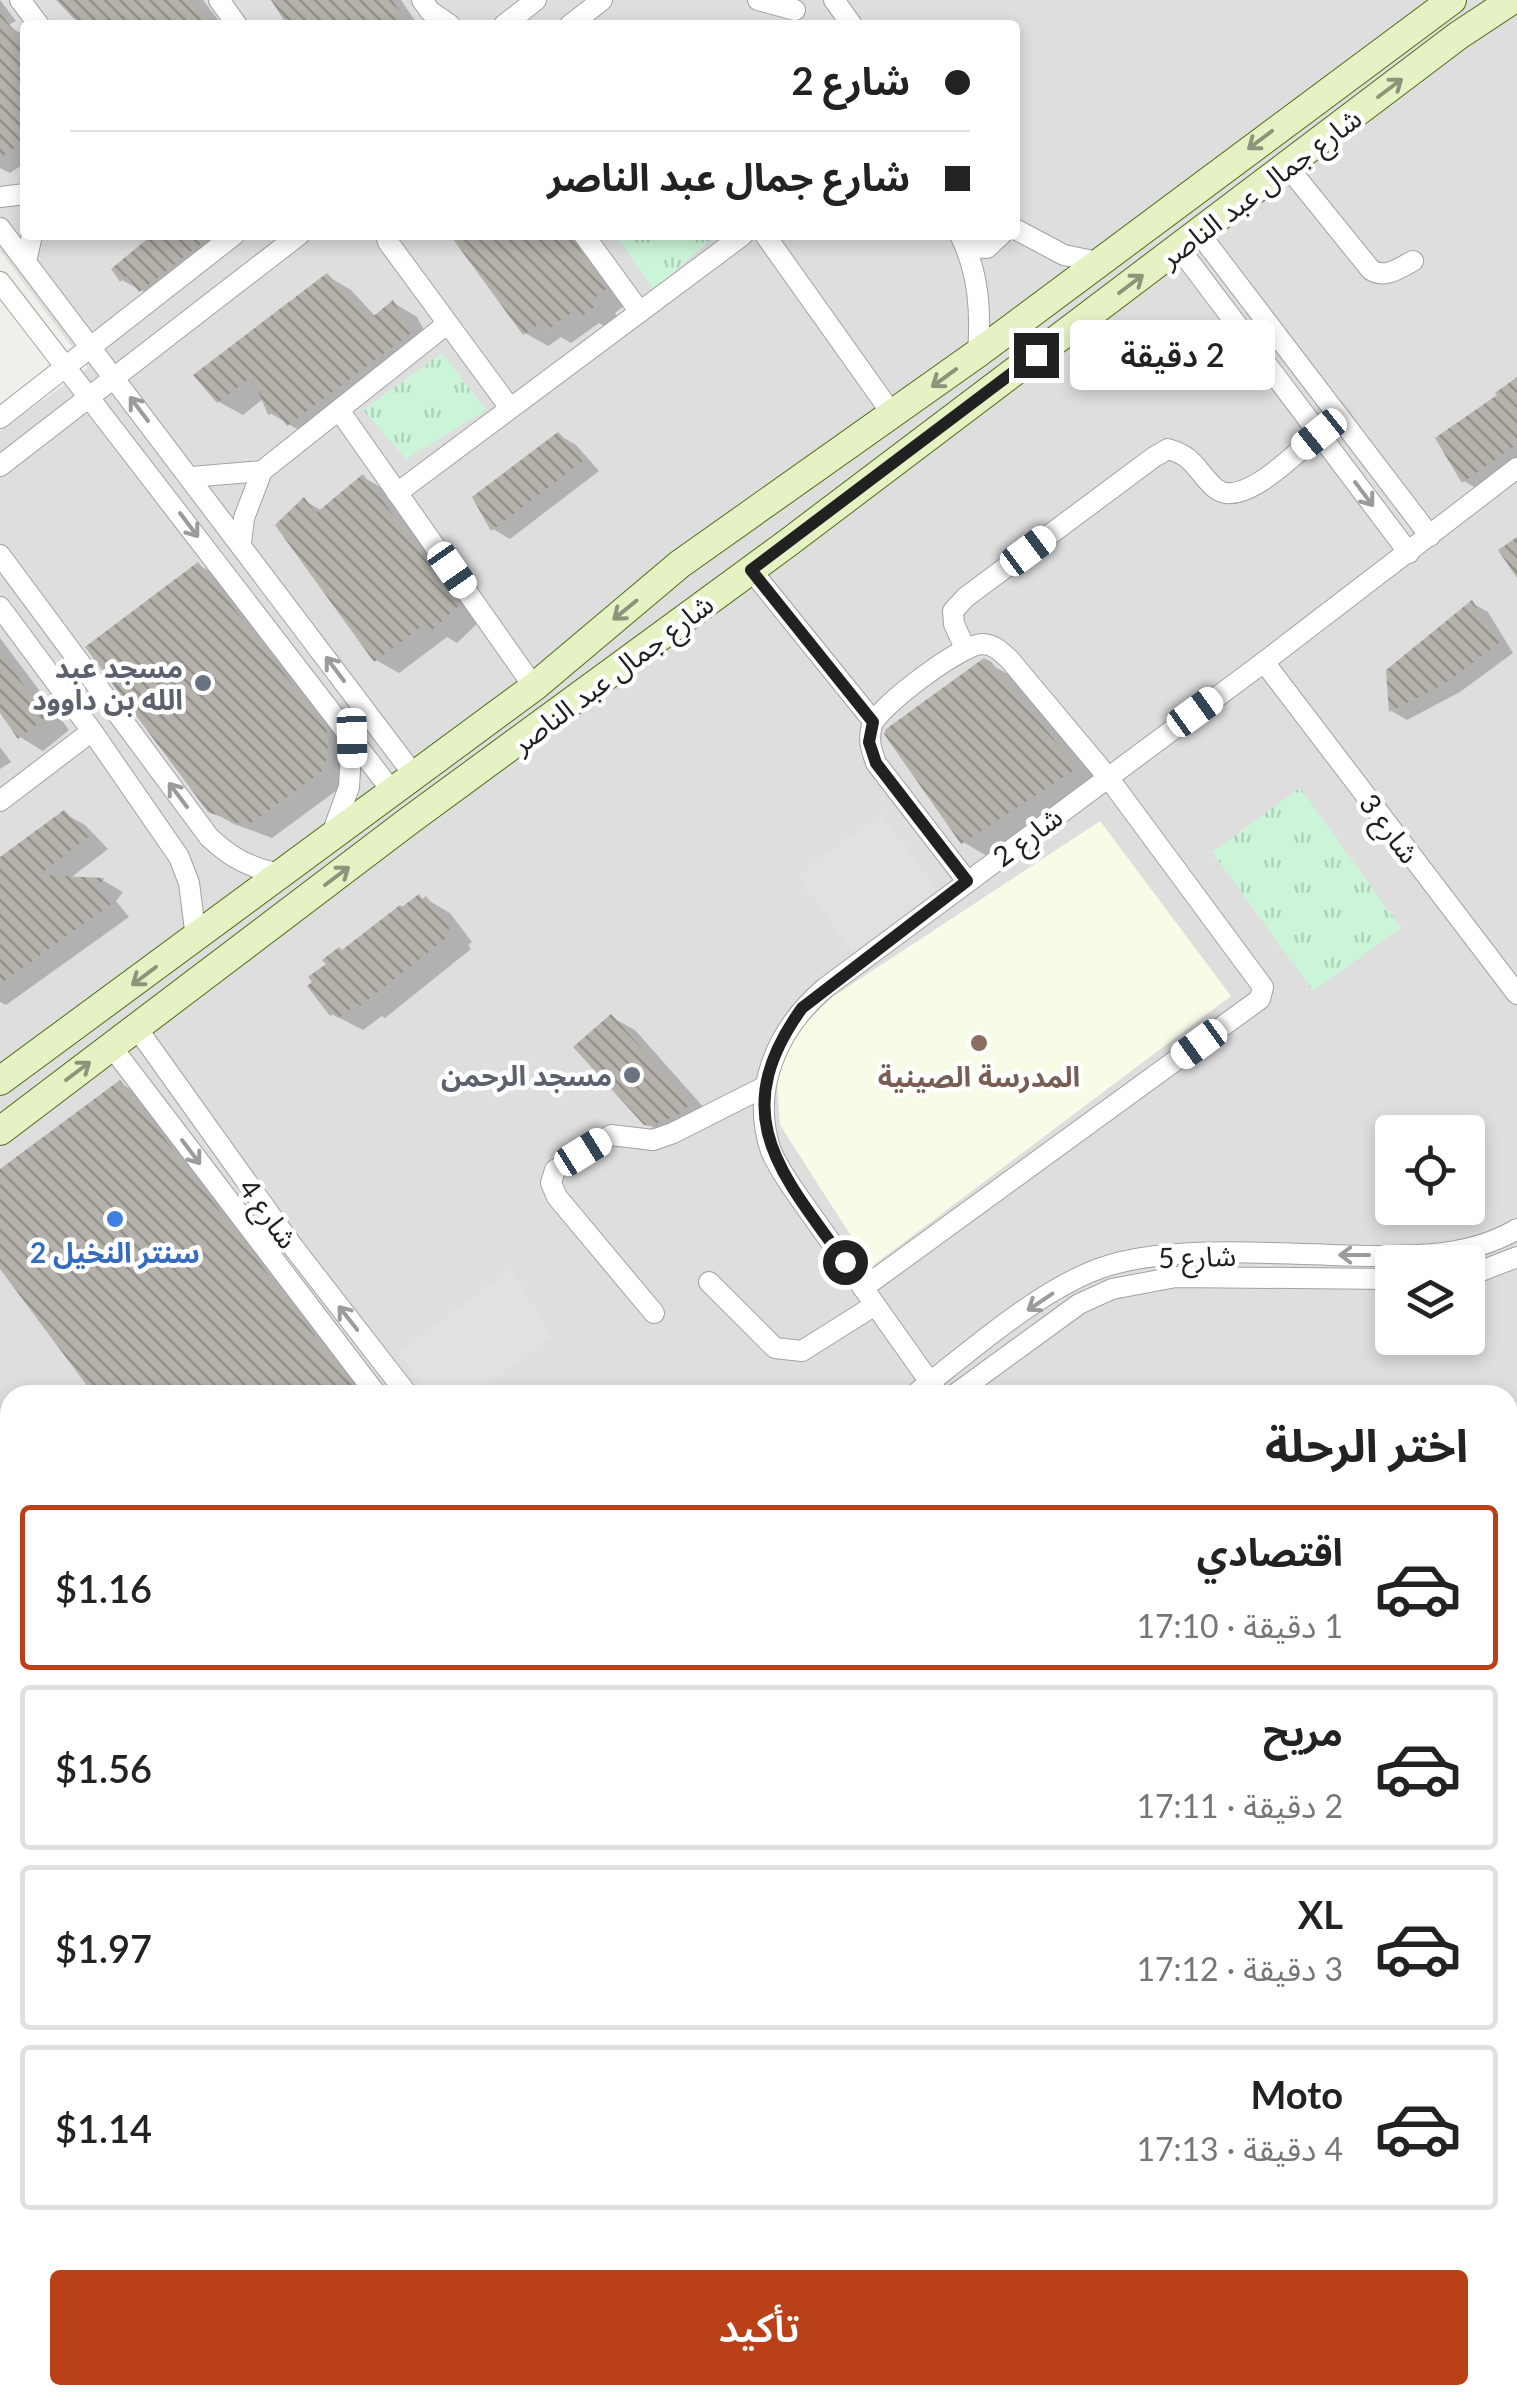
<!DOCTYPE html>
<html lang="ar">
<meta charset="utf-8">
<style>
:root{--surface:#fff;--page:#f6f6f6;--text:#222;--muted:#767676;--line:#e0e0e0;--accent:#ba4018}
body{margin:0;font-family:Lato,"Noto Sans Arabic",sans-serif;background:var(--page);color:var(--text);direction:rtl;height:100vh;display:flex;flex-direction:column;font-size:38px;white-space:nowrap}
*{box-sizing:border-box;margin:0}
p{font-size:32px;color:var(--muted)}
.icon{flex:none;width:55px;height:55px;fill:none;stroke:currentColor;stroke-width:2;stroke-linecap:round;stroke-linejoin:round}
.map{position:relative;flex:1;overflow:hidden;direction:ltr}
.sheet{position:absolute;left:0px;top:1385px;width:1518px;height:1020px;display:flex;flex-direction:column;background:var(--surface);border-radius:30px 30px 0 0;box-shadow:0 5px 15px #0003;direction:rtl}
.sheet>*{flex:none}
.banner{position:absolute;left:20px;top:20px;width:1000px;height:220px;border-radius:10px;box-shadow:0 5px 15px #0003;direction:rtl;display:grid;align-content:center;height:220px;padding:0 50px;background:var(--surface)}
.controls{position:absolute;left:1375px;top:1115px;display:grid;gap:20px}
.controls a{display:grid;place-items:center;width:110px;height:110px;border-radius:10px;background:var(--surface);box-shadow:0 5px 15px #0003;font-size:50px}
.end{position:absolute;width:45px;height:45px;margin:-22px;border:12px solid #212121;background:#fff;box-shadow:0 0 0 5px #fff}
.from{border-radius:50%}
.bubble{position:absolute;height:70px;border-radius:10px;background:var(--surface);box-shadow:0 5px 15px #0003;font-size:32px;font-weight:600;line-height:70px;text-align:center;direction:rtl}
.car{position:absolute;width:30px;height:60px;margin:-30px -15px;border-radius:12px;box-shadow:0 0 8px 2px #0007;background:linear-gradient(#fff 24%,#345 0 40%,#fff 0 76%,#345 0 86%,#fff 0)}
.banner b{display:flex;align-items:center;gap:35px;height:95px;font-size:38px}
.banner b+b{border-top:2px solid var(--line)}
.banner i{width:25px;height:25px;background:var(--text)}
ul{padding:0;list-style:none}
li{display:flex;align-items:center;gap:30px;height:165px;margin:0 20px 15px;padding:0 30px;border:5px solid var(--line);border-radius:10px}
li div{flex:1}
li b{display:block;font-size:38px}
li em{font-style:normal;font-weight:600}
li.active{border-color:var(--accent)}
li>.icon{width:90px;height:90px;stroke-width:1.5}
h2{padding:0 50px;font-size:45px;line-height:120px}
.cta{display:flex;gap:20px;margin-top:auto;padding:20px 50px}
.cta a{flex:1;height:115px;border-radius:10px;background:var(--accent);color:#fff;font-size:40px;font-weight:600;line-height:115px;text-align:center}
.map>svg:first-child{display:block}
</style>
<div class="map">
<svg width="1517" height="2405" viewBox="0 0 1517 2405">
<defs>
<pattern id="park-tufts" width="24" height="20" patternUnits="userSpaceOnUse" patternTransform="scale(2.5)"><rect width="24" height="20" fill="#ccf4d9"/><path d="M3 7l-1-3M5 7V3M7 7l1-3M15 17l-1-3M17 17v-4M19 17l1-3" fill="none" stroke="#afd1ba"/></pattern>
<pattern id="building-back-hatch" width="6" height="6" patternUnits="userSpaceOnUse" patternTransform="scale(2.5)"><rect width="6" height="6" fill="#b5b2ac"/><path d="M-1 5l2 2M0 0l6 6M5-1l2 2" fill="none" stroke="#93908c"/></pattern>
</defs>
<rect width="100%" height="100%" fill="#f0efe9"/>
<!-- residential -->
<path fill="#dfdede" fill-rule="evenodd" d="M0,0H1517V2405H0V431L88,368L0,251ZM25,25H1015V235H25ZM1392,1132H1468V1208H1392ZM1392,1262H1468V1338H1392ZM10,1395H1508V2395H10Z"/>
<!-- education -->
<g fill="#f6fce6">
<polygon points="1100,821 1231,996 871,1267 780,1125 777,1079 784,1054 797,1032 831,998"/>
<polygon points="545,2395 826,2395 813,2405 552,2405"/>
</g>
<!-- park -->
<g fill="url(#park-tufts)">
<polygon points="616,235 715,235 654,290"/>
<polygon points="442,353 486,410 406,459 363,410"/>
<polygon points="1300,788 1401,928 1313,991 1212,852"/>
</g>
<!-- parking -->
<g fill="#e1e1e1">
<polygon points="881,814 937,890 852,953 797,875"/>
<polygon points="510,1270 553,1337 473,1395 431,1395 398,1352"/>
</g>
<!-- shadow -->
<g fill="#0003">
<polygon points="0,0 16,21 0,29"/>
<polygon points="60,0 203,0 222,25 83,25"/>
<polygon points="349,0 401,0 418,25 367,25"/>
<polygon points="10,27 25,36 25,163 10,173 0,168 0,37"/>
<polygon points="142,235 241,235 157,299 122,280 147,242"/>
<polygon points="453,235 584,235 628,303 615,313 619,319 607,328 599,323 571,343 561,337 548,346 525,333"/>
<polygon points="327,276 351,290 376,317 394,303 417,317 433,347 312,438 270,413 264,398 243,415 219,402 197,375"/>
<polygon points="1517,381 1517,466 1481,491 1464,481"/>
<polygon points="559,435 576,445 599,471 510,539 493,529"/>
<polygon points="363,477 387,491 482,619 457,643 447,637 399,673 376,660 304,500 322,511"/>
<polygon points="199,565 222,579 349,744 344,785 272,838 234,824 209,810"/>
<polygon points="1472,603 1488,612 1513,653 1460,692 1407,720 1392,711 1389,671"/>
<polygon points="0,638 69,730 43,751 20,737 0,708"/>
<polygon points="984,661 1015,678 1099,782 987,856 963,842"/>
<polygon points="0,747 11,762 0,769"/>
<polygon points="64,813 85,825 108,849 69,879 104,881 123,892 116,901 129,917 6,1005 0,1002 0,860"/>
<polygon points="426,899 450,913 472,942 468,945 471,949 385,1018 382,1016 363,1030 332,1014 363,939 403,909"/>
<polygon points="611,1017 635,1030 713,1118 670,1137 645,1123"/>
<polygon points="120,1083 144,1097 371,1395 97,1395 0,1265 0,1172"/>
<polygon points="0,2247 10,2259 10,2275 0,2282"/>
<polygon points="10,2287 10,2360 8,2361 0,2356 0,2295"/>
<polygon points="173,2395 232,2395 240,2405 180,2405"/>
<polygon points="640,2395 692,2395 696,2397 695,2405 639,2405"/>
</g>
<!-- building -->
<g fill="url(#building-back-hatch)">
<polygon points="56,0 192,0 211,25 80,25"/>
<polygon points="271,0 392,0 409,25 287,25"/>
<polygon points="0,13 25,44 25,140 0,158"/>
<polygon points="152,235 212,235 139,292 127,276 120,282 111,269"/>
<polygon points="450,235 570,235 606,289 593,299 597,305 582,316 577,309 546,331 540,323 523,335"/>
<polygon points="327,273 370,319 393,300 411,333 287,426 277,412 268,415 252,376 217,403 193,375"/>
<polygon points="1517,377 1517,444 1462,483 1435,438 1497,395 1495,393"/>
<polygon points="558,432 584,460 491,531 472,497"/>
<polygon points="363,474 459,605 431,631 426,623 374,662 275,525 304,497 316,513"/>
<polygon points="1517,537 1517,578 1498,550"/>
<polygon points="198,562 326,728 328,738 327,758 321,772 247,826 208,812 85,647"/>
<polygon points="1472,600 1499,643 1444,684 1389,712 1386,670"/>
<polygon points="0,653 47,716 18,739 0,713"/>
<polygon points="984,658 991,662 1077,768 961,844 884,734 886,729"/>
<polygon points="64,810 89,836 39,875 105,878 96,888 111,904 0,984 0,857"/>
<polygon points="419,894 422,899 426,896 450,928 446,931 450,935 360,1006 358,1003 338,1018 334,1013 330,1016 307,986 312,982 308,977 326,964 322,960 339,947 342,950 400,905 402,907"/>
<polygon points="611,1014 691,1103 678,1115 651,1126 644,1125 573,1047"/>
<polygon points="120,1080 360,1395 94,1395 0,1269 0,1169"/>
</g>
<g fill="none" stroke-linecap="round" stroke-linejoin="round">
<defs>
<g id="minor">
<polyline points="20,0 39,25"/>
<polyline points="219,0 237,25"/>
<polyline points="422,0 430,11 450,25"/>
<polyline points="758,0 795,10"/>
<polyline points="834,0 852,25"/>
<polyline points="504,25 536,0"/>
<polyline points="570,25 602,0"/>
<path d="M1287,166L1371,270C1386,279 1399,268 1413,261"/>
<polyline points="0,197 25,194"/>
<polyline points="0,228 414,775"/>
<polyline points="1015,229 1064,255 1098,262"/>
<polyline points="1199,233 1430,536"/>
<polyline points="386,235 388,242 510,408"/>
<polyline points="584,235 640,312"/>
<polyline points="765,235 893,415"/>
<path d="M960,235C979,273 981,312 978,353"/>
<polyline points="966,247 987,248 1001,235"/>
<polyline points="1179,248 1409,553"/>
<polyline points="26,262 32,235"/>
<polyline points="0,282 392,791"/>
<polyline points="339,410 534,687"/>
<polyline points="0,418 234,235"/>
<polyline points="0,466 299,235"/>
<polyline points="191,477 262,471"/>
<polyline points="397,493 743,235"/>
<polyline points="241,543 244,518 262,471 447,324"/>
<path d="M0,555L209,837C231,858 249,867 279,874"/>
<polyline points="751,570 873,721"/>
<polyline points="0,607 92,731 179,857 189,883 196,938"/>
<path d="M965,648L954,624L953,611L966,597L1154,457L1168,449C1196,457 1195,470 1215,488C1242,511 1297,451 1319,434"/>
<polyline points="1264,662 1517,994"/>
<polyline points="0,801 92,731"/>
<polyline points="332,834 349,787 352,738"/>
<polyline points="136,1027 294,1248 408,1395"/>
<polyline points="111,1046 377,1395"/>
<polyline points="1468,1276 1517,1257"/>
<polyline points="709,1282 775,1348 802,1351 875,1305"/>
<path d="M863,1288L1260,999L1263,987L1107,776L1009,659C1001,652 995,645 983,644C963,643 879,706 872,725C868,740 871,749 876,763L967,881"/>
<polyline points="654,1313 557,1197 551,1183 555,1170 611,1135 653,1140 673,1133 764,1087"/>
<path d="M914,1395C968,1353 1045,1284 1110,1265C1182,1244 1292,1255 1369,1256C1420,1256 1472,1256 1517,1229"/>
<path d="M939,1395L791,1186C784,1175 776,1163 771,1151C750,1089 778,1028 825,988L1264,662L1517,468"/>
<polyline points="954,1395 1079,1304 1112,1289 1176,1277 1392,1279"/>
<polyline points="1508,1732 1517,1746"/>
<polyline points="0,2078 10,2082"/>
<polyline points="0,2103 10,2107"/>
<polyline points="1508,2199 1517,2192"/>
<polyline points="1508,2330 1517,2323"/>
<polyline points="252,2395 259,2405"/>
<polyline points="281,2395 288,2405"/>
<polyline points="1060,2395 1067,2405"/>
<polyline points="1493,2395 1502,2405"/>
<polyline points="1271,2405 1278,2395"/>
<polyline points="1406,2405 1419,2395"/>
</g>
<g id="tertiary">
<polyline points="1508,2239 1517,2232"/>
<polyline points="1508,2298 1517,2291"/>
<polyline points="1310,2405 1319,2395"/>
<polyline points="1370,2405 1381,2395"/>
</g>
<g id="secondary">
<polyline points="0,1081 534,687 680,564 978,353 1452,0"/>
<polyline points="0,1131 410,820 789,542 1459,35 1512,0"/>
</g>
</defs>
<!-- minor casing -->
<use href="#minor" stroke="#a2a2a2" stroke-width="22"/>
<!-- tertiary casing -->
<use href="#tertiary" stroke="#a2a2a2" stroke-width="28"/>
<!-- secondary casing -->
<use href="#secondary" stroke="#4d6d12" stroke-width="30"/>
<!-- minor -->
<use href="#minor" stroke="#fff" stroke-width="20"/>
<!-- tertiary -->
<use href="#tertiary" stroke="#fff" stroke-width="25"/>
<!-- secondary -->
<use href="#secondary" stroke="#e5f3c4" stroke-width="28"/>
</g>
<!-- one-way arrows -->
<defs><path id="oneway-shaft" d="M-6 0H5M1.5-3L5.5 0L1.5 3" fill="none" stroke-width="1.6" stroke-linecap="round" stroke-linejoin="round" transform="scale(2.5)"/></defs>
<g stroke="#8d947b">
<use href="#oneway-shaft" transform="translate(1390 88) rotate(-37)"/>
<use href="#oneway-shaft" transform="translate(1260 140) rotate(143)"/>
<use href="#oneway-shaft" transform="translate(1131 284) rotate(-37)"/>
<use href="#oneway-shaft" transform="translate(944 378) rotate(144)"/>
<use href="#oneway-shaft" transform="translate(625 610) rotate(141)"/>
<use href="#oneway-shaft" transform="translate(337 876) rotate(-37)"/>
<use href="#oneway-shaft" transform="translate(144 976) rotate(143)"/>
<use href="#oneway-shaft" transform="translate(78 1071) rotate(-37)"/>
</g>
<g stroke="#9b9b9b">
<use href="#oneway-shaft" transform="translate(139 409) rotate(-127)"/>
<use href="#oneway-shaft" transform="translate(1364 494) rotate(53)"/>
<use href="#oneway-shaft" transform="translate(189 525) rotate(53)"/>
<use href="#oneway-shaft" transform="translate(335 669) rotate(-127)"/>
<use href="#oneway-shaft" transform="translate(178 795) rotate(-127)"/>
<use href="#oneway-shaft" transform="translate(191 1152) rotate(53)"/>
<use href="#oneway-shaft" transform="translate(1354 1255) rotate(-180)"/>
<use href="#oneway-shaft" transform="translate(1040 1302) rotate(146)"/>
<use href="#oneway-shaft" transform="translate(348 1318) rotate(-128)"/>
</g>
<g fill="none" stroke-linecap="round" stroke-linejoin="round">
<!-- route -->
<path stroke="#212121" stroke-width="12" d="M845,1262C780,1172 725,1115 802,1008L967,881L876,763L869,742L873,722L751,570L1036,355"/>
</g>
<!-- markers -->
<g fill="#6b7280" stroke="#fff" stroke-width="4">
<circle cx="203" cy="683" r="10"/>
<circle cx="632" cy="1075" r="10"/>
</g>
<circle fill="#8d6e63" stroke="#fff" stroke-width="4" cx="979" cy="1043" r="10"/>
<circle fill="#3f7fe0" stroke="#fff" stroke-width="4" cx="115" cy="1219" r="10"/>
<g text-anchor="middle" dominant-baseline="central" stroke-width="9" stroke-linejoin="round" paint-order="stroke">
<!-- street labels -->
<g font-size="28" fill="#212121" stroke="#fff">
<text transform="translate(1260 187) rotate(-37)">شارع جمال عبد الناصر</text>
<text transform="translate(612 673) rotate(-37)">شارع جمال عبد الناصر</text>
<text transform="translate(1390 828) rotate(53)">شارع 3</text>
<text transform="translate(1027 836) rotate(-37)">شارع 2</text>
<text transform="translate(269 1213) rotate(54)">شارع 4</text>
<text transform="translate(1197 1256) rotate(-2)">شارع 5</text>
</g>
<!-- worship labels -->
<g font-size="28" font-weight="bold" fill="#5b616d" stroke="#fff" text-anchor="end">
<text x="183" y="667">مسجد عبد<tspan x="183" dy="32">الله بن داوود</tspan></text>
<text x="612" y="1075">مسجد الرحمن</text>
</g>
<!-- education labels -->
<g font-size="28" font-weight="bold" fill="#785e54" stroke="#fff">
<text x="979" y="1076">المدرسة الصينية</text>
</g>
<!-- shop labels -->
<g font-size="28" font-weight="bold" fill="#366cbe" stroke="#fff">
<text x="115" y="1252">سنتر النخيل 2</text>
</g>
</g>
</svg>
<div class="controls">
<a><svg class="icon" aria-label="locate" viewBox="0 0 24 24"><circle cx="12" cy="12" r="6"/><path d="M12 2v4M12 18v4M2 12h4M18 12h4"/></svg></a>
<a><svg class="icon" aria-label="layers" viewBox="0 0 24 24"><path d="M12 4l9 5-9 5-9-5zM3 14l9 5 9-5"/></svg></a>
</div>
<i class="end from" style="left:845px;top:1262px"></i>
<i class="end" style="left:1036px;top:355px"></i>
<div class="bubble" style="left:1070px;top:320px;width:205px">2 دقيقة</div>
<i class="car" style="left:1319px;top:434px;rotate:231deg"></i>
<i class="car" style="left:1028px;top:551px;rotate:53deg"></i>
<i class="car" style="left:452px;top:570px;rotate:145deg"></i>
<i class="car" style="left:1195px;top:712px;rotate:54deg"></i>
<i class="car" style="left:352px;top:738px;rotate:179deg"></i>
<i class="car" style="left:1199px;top:1044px;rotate:234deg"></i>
<i class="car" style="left:583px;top:1152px;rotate:58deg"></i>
<div class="banner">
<b><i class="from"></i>شارع 2</b>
<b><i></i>شارع جمال عبد الناصر</b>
</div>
<section class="sheet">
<h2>اختر الرحلة</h2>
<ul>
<li class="active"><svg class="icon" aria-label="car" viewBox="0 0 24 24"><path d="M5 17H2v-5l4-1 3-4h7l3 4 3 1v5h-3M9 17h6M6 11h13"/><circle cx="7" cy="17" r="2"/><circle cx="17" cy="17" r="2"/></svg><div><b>اقتصادي</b><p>1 دقيقة · 17:10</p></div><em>$1.16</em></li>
<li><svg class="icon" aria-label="car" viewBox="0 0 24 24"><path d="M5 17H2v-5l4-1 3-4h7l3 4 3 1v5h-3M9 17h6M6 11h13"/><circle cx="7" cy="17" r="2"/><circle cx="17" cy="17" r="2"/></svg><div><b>مريح</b><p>2 دقيقة · 17:11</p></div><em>$1.56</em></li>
<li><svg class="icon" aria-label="car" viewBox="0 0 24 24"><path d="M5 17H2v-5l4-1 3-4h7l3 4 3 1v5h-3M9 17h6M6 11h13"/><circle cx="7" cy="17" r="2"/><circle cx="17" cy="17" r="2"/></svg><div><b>XL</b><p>3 دقيقة · 17:12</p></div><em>$1.97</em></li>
<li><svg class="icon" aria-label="car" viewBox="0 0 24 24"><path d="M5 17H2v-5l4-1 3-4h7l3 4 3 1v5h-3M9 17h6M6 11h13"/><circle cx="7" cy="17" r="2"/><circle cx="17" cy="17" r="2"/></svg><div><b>Moto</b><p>4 دقيقة · 17:13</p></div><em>$1.14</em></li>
</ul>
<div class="cta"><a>تأكيد</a></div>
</section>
</div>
